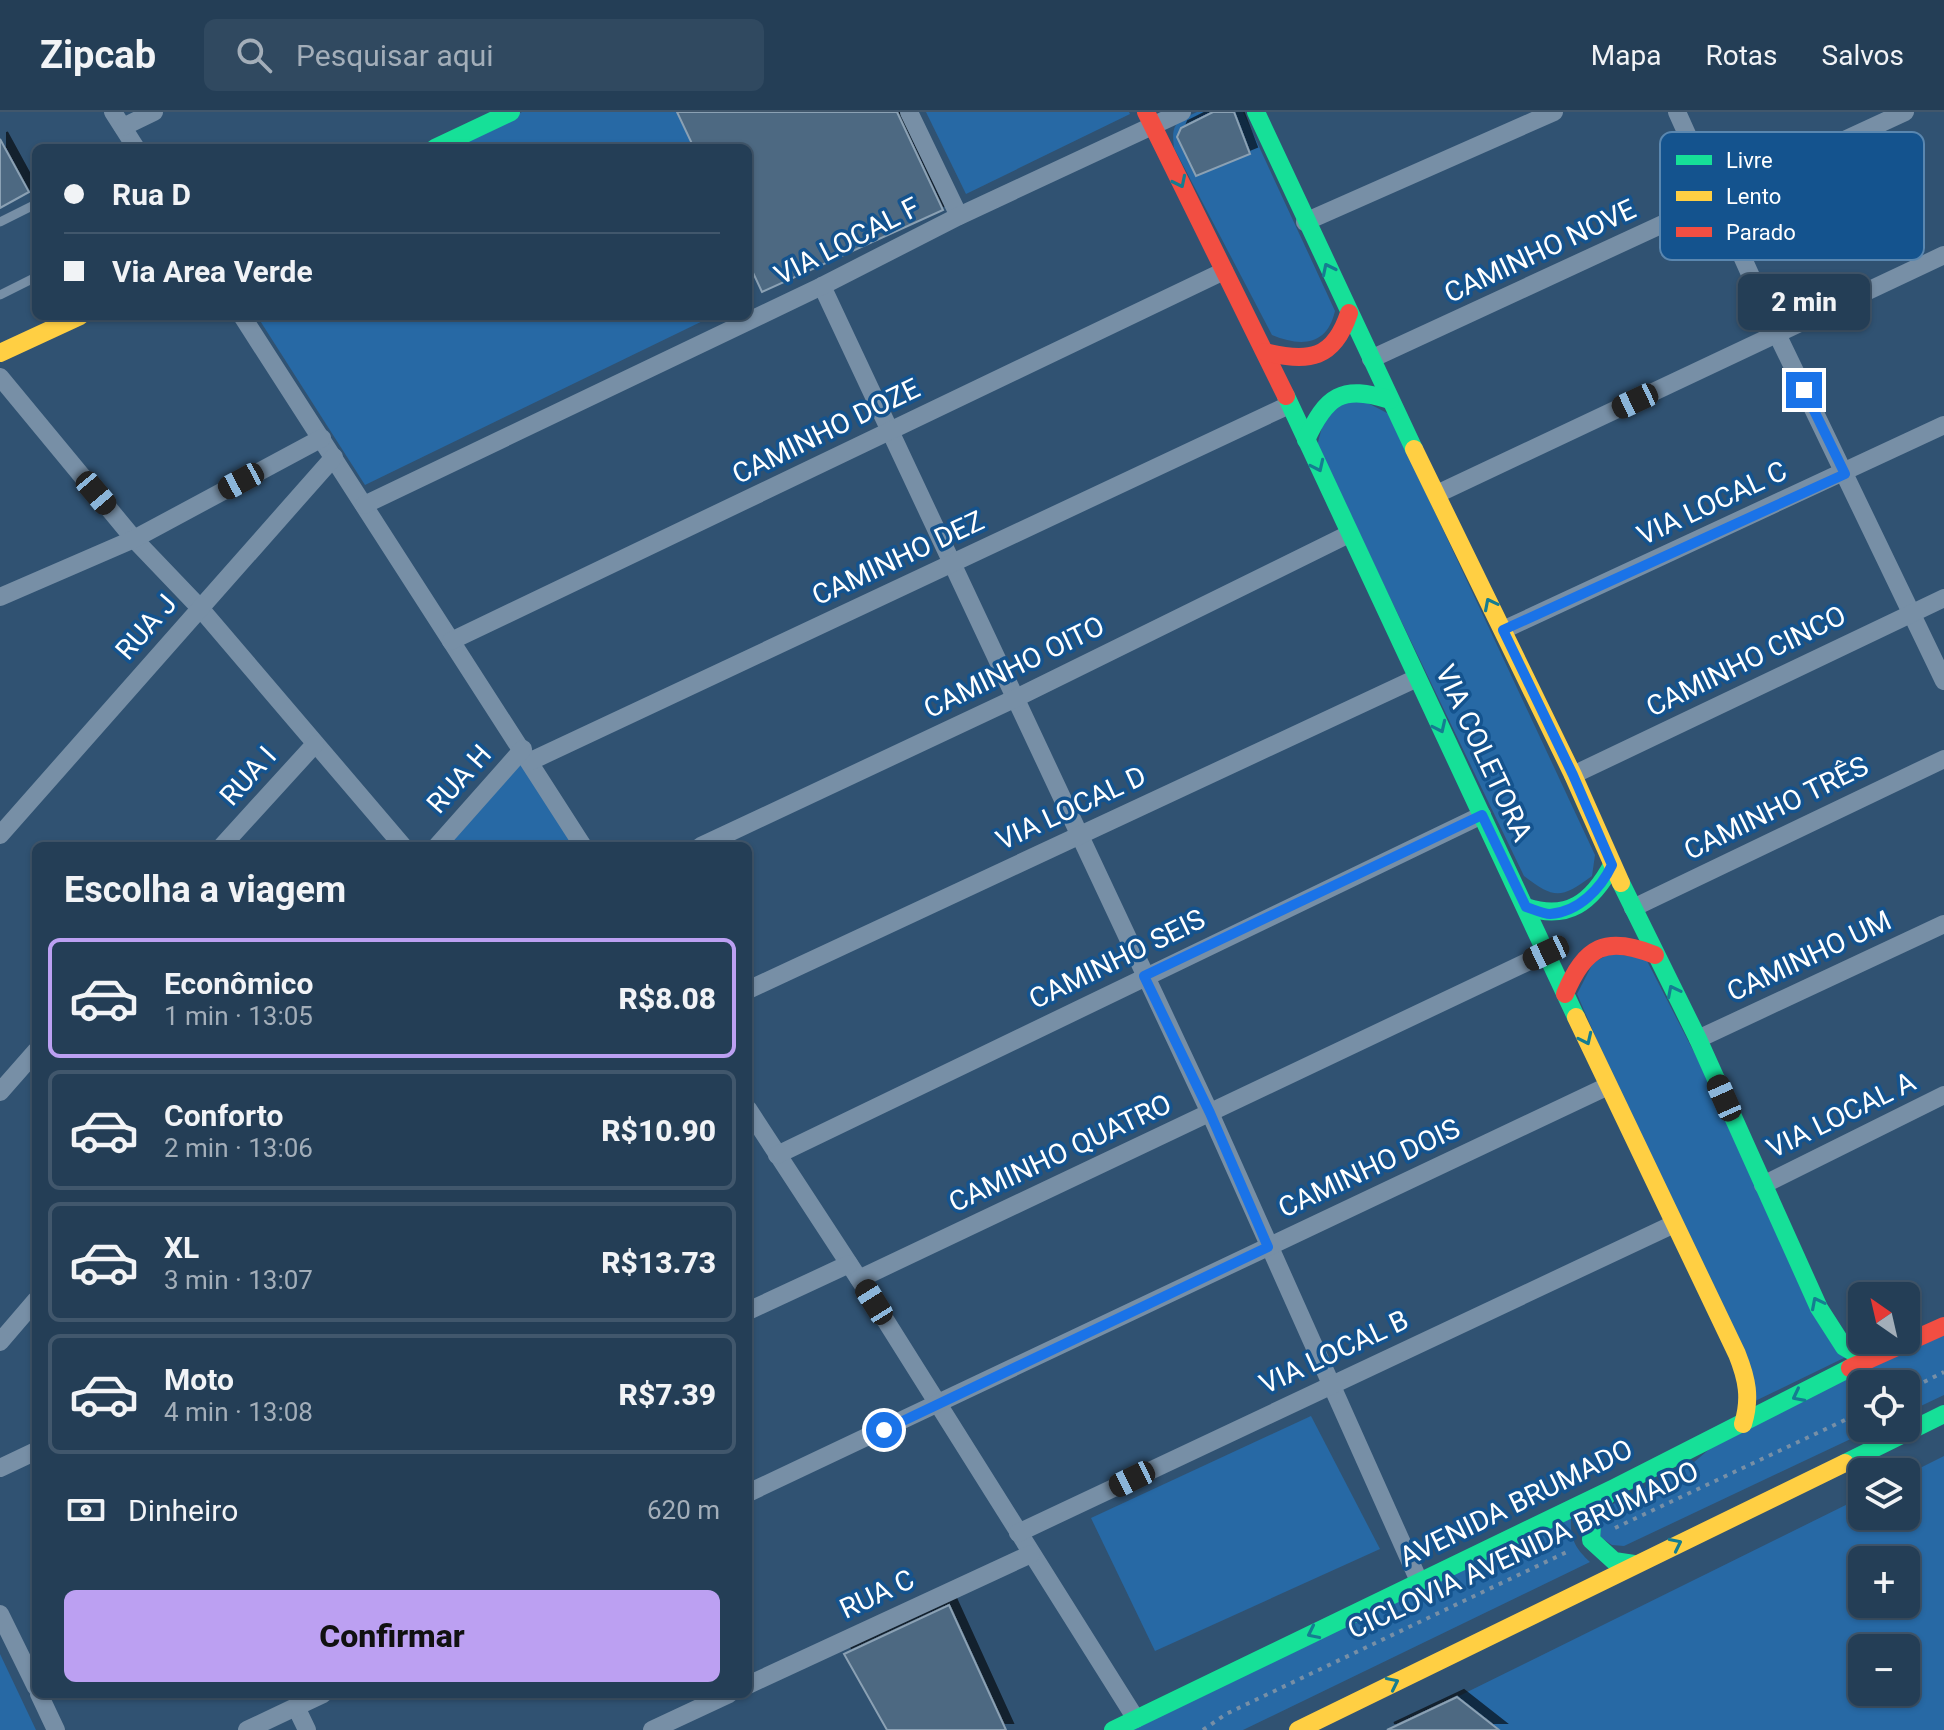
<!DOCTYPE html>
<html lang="pt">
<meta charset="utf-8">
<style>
:root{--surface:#243e56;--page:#304960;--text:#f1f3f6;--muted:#a3aeb9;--line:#41576c;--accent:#bca0f2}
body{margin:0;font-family:Roboto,sans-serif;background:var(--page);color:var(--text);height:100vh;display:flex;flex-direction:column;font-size:30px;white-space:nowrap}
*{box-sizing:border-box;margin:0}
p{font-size:26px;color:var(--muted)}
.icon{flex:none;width:44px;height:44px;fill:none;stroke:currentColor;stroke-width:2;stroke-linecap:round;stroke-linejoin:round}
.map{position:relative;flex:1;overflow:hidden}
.details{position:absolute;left:32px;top:730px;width:720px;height:856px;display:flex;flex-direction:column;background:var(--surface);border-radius:12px;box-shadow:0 2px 6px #0004,0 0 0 2px var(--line)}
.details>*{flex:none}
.guide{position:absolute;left:32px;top:32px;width:720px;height:176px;border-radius:12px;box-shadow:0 2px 6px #0004,0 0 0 2px var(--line);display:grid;align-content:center;height:176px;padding:0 32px;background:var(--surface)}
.needle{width:52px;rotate:326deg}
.buttons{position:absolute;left:1848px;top:1170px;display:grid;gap:16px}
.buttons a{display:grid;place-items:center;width:72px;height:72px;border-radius:12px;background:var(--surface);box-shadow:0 2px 6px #0004,0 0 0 2px var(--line);font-size:40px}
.end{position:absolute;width:36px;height:36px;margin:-18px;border:10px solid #1a73e8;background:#fff;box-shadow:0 0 0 4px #fff}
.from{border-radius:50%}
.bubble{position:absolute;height:56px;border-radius:12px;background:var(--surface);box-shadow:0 2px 6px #0004,0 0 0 2px var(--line);font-size:26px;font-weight:800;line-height:56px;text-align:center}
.car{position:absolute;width:24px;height:48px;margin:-24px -12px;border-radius:10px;box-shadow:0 0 6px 2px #0007;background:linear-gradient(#222 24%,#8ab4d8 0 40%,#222 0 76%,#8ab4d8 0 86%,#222 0)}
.guide b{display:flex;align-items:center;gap:28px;height:76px;font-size:30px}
.guide b+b{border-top:2px solid var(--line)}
.guide i{width:20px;height:20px;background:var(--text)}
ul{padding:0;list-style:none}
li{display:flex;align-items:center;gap:24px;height:120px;margin:0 16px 12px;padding:0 16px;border:4px solid var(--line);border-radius:12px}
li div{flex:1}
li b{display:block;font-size:30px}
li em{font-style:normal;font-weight:800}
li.current{border-color:var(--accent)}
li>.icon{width:72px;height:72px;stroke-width:1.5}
h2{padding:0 32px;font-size:36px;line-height:96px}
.pay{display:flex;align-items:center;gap:20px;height:88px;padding:0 32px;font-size:30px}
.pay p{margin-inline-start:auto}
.primary-button{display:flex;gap:16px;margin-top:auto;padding:16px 32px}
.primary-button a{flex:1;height:92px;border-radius:12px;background:var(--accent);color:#111;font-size:32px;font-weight:800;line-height:92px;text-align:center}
header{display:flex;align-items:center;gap:48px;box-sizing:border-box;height:112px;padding:0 40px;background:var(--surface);border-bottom:2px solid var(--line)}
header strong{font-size:38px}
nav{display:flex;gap:44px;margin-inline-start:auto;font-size:28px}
.search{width:560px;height:72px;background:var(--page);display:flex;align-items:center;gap:20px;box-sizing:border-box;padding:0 28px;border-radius:12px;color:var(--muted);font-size:30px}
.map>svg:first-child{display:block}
</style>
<header>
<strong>Zipcab</strong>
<div class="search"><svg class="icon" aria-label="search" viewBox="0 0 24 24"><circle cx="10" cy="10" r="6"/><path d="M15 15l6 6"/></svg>Pesquisar aqui</div>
<nav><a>Mapa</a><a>Rotas</a><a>Salvos</a></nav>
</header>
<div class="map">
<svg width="1944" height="1618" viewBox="0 0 1944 1618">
<defs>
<filter id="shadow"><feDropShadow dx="7" dy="-7" stdDeviation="0" flood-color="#0009"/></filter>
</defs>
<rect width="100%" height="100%" fill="#305272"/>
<!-- green -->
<g fill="#2769a5" fill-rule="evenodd">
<polygon points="522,0 677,0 694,36 445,36"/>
<polygon points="926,0 1129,0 1130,2 966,82"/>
<path d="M1197,0H1243L1335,199C1327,234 1301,235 1272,223L1174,36C1171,11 1176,10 1197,0Z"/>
<polygon points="257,204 713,204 365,373"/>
<path d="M1356,285L1389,302L1595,743L1592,764C1561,787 1554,787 1524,764L1317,334L1326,300Z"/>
<polygon points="522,647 576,734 445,734"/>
<polygon points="1611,841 1646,847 1850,1243 1753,1290 1577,882 1593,851"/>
<polygon points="1944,1218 1944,1283 1906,1301 1906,1272 1862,1272 1862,1316 1874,1316 1624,1434 1612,1433 1599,1424 1599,1403 1611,1393 1687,1356 1713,1334"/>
<polygon points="1311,1304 1380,1437 1155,1539 1091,1406"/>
<path d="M1944,1344V1618H1499L1457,1585L1862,1385V1404H1906V1363ZM1862,1448H1906V1492H1862ZM1862,1536H1906V1580H1862Z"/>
<path d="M1571,1402C1570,1425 1573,1434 1590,1450L1243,1618H1128Z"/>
<polygon points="0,1542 36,1618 0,1618"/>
</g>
<!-- building -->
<g fill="#4d6982" stroke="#8ba1b4" stroke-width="2" filter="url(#shadow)">
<polygon points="677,0 897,0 943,98 762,180 748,150 748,36 694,36"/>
<polygon points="1213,0 1234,0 1250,42 1196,64 1177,25 1181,16"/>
<polygon points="0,27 29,80 0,96"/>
<polygon points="949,1493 1006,1618 887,1618 844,1542"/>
<polygon points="1457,1585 1499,1618 1387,1618"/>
</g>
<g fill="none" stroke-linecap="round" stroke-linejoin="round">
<!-- path -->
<g stroke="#778fa6" stroke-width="4" stroke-dasharray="4 6" stroke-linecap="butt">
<polyline points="1906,1279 1944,1260"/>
<polyline points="1615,1416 1862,1300"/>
<polyline points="1203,1618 1226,1602 1571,1438"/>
</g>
<!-- lane -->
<g stroke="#778fa6" stroke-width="9">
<polyline points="0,110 36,92"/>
<polyline points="0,183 36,165"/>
</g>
<!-- street -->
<g stroke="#778fa6" stroke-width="18">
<polyline points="113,0 136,36"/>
<polyline points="909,0 959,104"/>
<polyline points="1677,0 1777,222 1944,569"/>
<polyline points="123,15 154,0"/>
<polyline points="1305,110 1554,0"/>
<polyline points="822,174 1210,1001 1419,1469"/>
<polyline points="242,204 583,734"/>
<polyline points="1371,247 1905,0"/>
<polyline points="0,265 134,427 200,496 403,734"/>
<polyline points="1437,382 1944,143"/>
<polyline points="364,393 822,174 959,104 1182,0"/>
<polyline points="0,485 134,427 322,326"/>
<polyline points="1503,518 1944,313"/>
<polyline points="451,529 1224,159"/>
<polyline points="531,649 1289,293"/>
<polyline points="1573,663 1944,486"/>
<polyline points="0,723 334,345"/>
<polyline points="222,734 315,632"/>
<polyline points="437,734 523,637"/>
<polyline points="701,734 1016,586 1349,422"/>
<polyline points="1633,796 1944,647"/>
<polyline points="748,878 1417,566"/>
<polyline points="1698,927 1944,812"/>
<polyline points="0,980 36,939"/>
<polyline points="748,997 874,1190 1136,1607"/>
<polyline points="777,1043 1482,703"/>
<polyline points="1763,1073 1944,983"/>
<polyline points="859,1167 1546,841"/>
<polyline points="748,1199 849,1152"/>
<polyline points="0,1230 36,1188"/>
<polyline points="0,1356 36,1339"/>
<polyline points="748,1381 1608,974"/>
<polyline points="1018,1421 1674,1112"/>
<polyline points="0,1502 36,1575"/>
<polyline points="748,1573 1031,1442"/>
<polyline points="39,1582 56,1618"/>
<polyline points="296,1595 307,1618"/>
<polyline points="247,1618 323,1582"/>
<polyline points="652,1618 729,1582"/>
</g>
<!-- fast -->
<g stroke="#16e098" stroke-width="18">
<polyline points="1256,0 1414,337"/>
<polyline points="435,36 511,0"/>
<polyline points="1286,284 1576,905"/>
<path d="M1306,328C1326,284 1342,272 1390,288"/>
<polyline points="1621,771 1698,927 1819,1196 1844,1235 1867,1248"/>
<path d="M1526,795C1568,809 1592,790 1612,753"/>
<polyline points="1845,1351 1944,1302"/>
<polyline points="1611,1379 1593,1400 1591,1428 1614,1449 1634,1452"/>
<polyline points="1113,1618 1614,1376 1850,1256"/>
</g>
<!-- slow -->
<g stroke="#ffcf43" stroke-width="18">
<polyline points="0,241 80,204"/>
<polyline points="1414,337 1573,663 1621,771"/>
<path d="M1576,905L1737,1242C1747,1267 1751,1286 1743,1312"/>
<polyline points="1298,1618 1845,1351"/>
</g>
<!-- jam -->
<g stroke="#f24e42" stroke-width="18">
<polyline points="1146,0 1286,284"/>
<path d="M1265,240C1309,251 1334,247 1349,201"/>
<path d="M1565,882C1585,834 1606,823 1655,843"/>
<polyline points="1850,1256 1944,1214"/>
</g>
</g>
<!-- one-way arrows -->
<defs><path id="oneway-chevron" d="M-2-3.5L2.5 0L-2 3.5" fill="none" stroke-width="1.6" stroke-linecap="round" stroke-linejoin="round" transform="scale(2)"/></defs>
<g stroke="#157d91">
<use href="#oneway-chevron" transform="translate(1180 70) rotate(64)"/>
<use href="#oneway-chevron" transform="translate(1328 157) rotate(-116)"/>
<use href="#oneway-chevron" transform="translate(1318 354) rotate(65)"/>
<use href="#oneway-chevron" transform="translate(1490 492) rotate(-117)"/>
<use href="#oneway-chevron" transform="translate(1440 615) rotate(65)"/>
<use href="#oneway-chevron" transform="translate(1673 879) rotate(-117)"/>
<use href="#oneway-chevron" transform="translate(1586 927) rotate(65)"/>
<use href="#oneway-chevron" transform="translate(1817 1191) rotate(-117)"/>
<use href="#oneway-chevron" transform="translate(1798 1284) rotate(153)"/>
<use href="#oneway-chevron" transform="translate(1676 1432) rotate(-26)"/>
<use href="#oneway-chevron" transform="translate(1313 1521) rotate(154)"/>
<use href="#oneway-chevron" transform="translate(1393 1571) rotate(-26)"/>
</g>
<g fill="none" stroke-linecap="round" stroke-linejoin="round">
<!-- route -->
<path stroke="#1a73e8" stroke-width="10" d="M884,1318L1268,1135L1210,1001L1144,864L1482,703L1526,795C1533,797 1543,802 1550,802C1579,800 1601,776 1612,753L1573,663L1503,518L1845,362L1804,278"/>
</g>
<g text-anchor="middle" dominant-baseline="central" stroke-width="7" stroke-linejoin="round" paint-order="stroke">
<!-- street labels -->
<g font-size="28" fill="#fff" stroke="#14538e">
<text transform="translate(847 129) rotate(-27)">VIA LOCAL F</text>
<text transform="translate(1540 139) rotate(-25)">CAMINHO NOVE</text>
<text transform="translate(826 319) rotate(-26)">CAMINHO DOZE</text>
<text transform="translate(1712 391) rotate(-25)">VIA LOCAL C</text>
<text transform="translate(898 446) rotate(-25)">CAMINHO DEZ</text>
<text transform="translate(146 515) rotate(-49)">RUA J</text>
<text transform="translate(1746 549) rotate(-26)">CAMINHO CINCO</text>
<text transform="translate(1014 555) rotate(-26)">CAMINHO OITO</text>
<text transform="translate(1484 641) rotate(65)">VIA COLETORA</text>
<text transform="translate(248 664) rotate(-48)">RUA I</text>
<text transform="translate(459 667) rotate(-48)">RUA H</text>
<text transform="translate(1071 696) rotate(-25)">VIA LOCAL D</text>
<text transform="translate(1776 696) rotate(-26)">CAMINHO TRÊS</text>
<text transform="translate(1809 844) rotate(-25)">CAMINHO UM</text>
<text transform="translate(1117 847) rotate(-26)">CAMINHO SEIS</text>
<text transform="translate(1841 1003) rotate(-26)">VIA LOCAL A</text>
<text transform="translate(1060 1041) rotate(-25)">CAMINHO QUATRO</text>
<text transform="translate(1369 1056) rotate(-25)">CAMINHO DOIS</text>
<text transform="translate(1334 1240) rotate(-25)">VIA LOCAL B</text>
<text transform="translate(1516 1391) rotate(-26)">AVENIDA BRUMADO</text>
<text transform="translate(1523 1438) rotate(-25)">CICLOVIA AVENIDA BRUMADO</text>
<text transform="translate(877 1482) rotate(-25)">RUA C</text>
</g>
</g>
<!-- legend -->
<rect x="1660" y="20" width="264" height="128" rx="12" fill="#14538e" stroke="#5a87b0" stroke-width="2"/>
<rect x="1676" y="43" width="36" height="10" fill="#16e098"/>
<rect x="1676" y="79" width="36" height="10" fill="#ffcf43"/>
<rect x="1676" y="115" width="36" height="10" fill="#f24e42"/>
<g font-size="22" fill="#fff">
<text x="1726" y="56">Livre</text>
<text x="1726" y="92">Lento</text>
<text x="1726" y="128">Parado</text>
</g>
</svg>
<div class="buttons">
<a><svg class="needle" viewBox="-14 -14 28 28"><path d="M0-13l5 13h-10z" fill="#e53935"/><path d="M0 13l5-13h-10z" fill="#a3aeb9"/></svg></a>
<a><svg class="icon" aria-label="locate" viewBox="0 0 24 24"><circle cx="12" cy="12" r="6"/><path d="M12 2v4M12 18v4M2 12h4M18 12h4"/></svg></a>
<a><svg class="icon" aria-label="layers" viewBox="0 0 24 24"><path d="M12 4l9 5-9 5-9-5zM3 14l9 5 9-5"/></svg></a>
<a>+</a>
<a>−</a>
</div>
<i class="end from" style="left:884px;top:1318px"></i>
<i class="end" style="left:1804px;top:278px"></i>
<div class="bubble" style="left:1738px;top:162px;width:132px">2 min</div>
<i class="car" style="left:1635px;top:289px;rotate:245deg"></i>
<i class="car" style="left:241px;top:369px;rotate:242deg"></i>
<i class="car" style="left:96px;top:381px;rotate:140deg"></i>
<i class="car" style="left:1546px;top:841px;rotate:245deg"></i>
<i class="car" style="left:1724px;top:986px;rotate:336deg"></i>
<i class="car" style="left:874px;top:1190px;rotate:328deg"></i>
<i class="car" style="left:1132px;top:1367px;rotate:244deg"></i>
<div class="guide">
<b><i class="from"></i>Rua D</b>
<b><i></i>Via Area Verde</b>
</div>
<section class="details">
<h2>Escolha a viagem</h2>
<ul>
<li class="current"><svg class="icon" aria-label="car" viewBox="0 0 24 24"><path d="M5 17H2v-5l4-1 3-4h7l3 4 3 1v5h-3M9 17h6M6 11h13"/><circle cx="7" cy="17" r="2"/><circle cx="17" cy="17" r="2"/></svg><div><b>Econômico</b><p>1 min · 13:05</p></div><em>R$8.08</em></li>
<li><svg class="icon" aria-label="car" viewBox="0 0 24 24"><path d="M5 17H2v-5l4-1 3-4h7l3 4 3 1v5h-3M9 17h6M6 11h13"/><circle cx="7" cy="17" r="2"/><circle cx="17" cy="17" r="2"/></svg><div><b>Conforto</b><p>2 min · 13:06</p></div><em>R$10.90</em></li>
<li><svg class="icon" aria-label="car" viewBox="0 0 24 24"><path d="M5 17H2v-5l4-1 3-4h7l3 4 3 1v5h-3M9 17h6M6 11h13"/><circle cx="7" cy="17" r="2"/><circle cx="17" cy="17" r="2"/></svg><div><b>XL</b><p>3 min · 13:07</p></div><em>R$13.73</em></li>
<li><svg class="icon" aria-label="car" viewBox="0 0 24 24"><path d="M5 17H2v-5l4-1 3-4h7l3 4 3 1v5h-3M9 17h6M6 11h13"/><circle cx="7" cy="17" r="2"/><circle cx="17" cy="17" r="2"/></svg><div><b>Moto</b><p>4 min · 13:08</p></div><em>R$7.39</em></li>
</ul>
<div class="pay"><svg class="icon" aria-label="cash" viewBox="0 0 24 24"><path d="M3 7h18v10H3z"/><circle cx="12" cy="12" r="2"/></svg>Dinheiro<p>620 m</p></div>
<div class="primary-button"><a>Confirmar</a></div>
</section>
</div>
